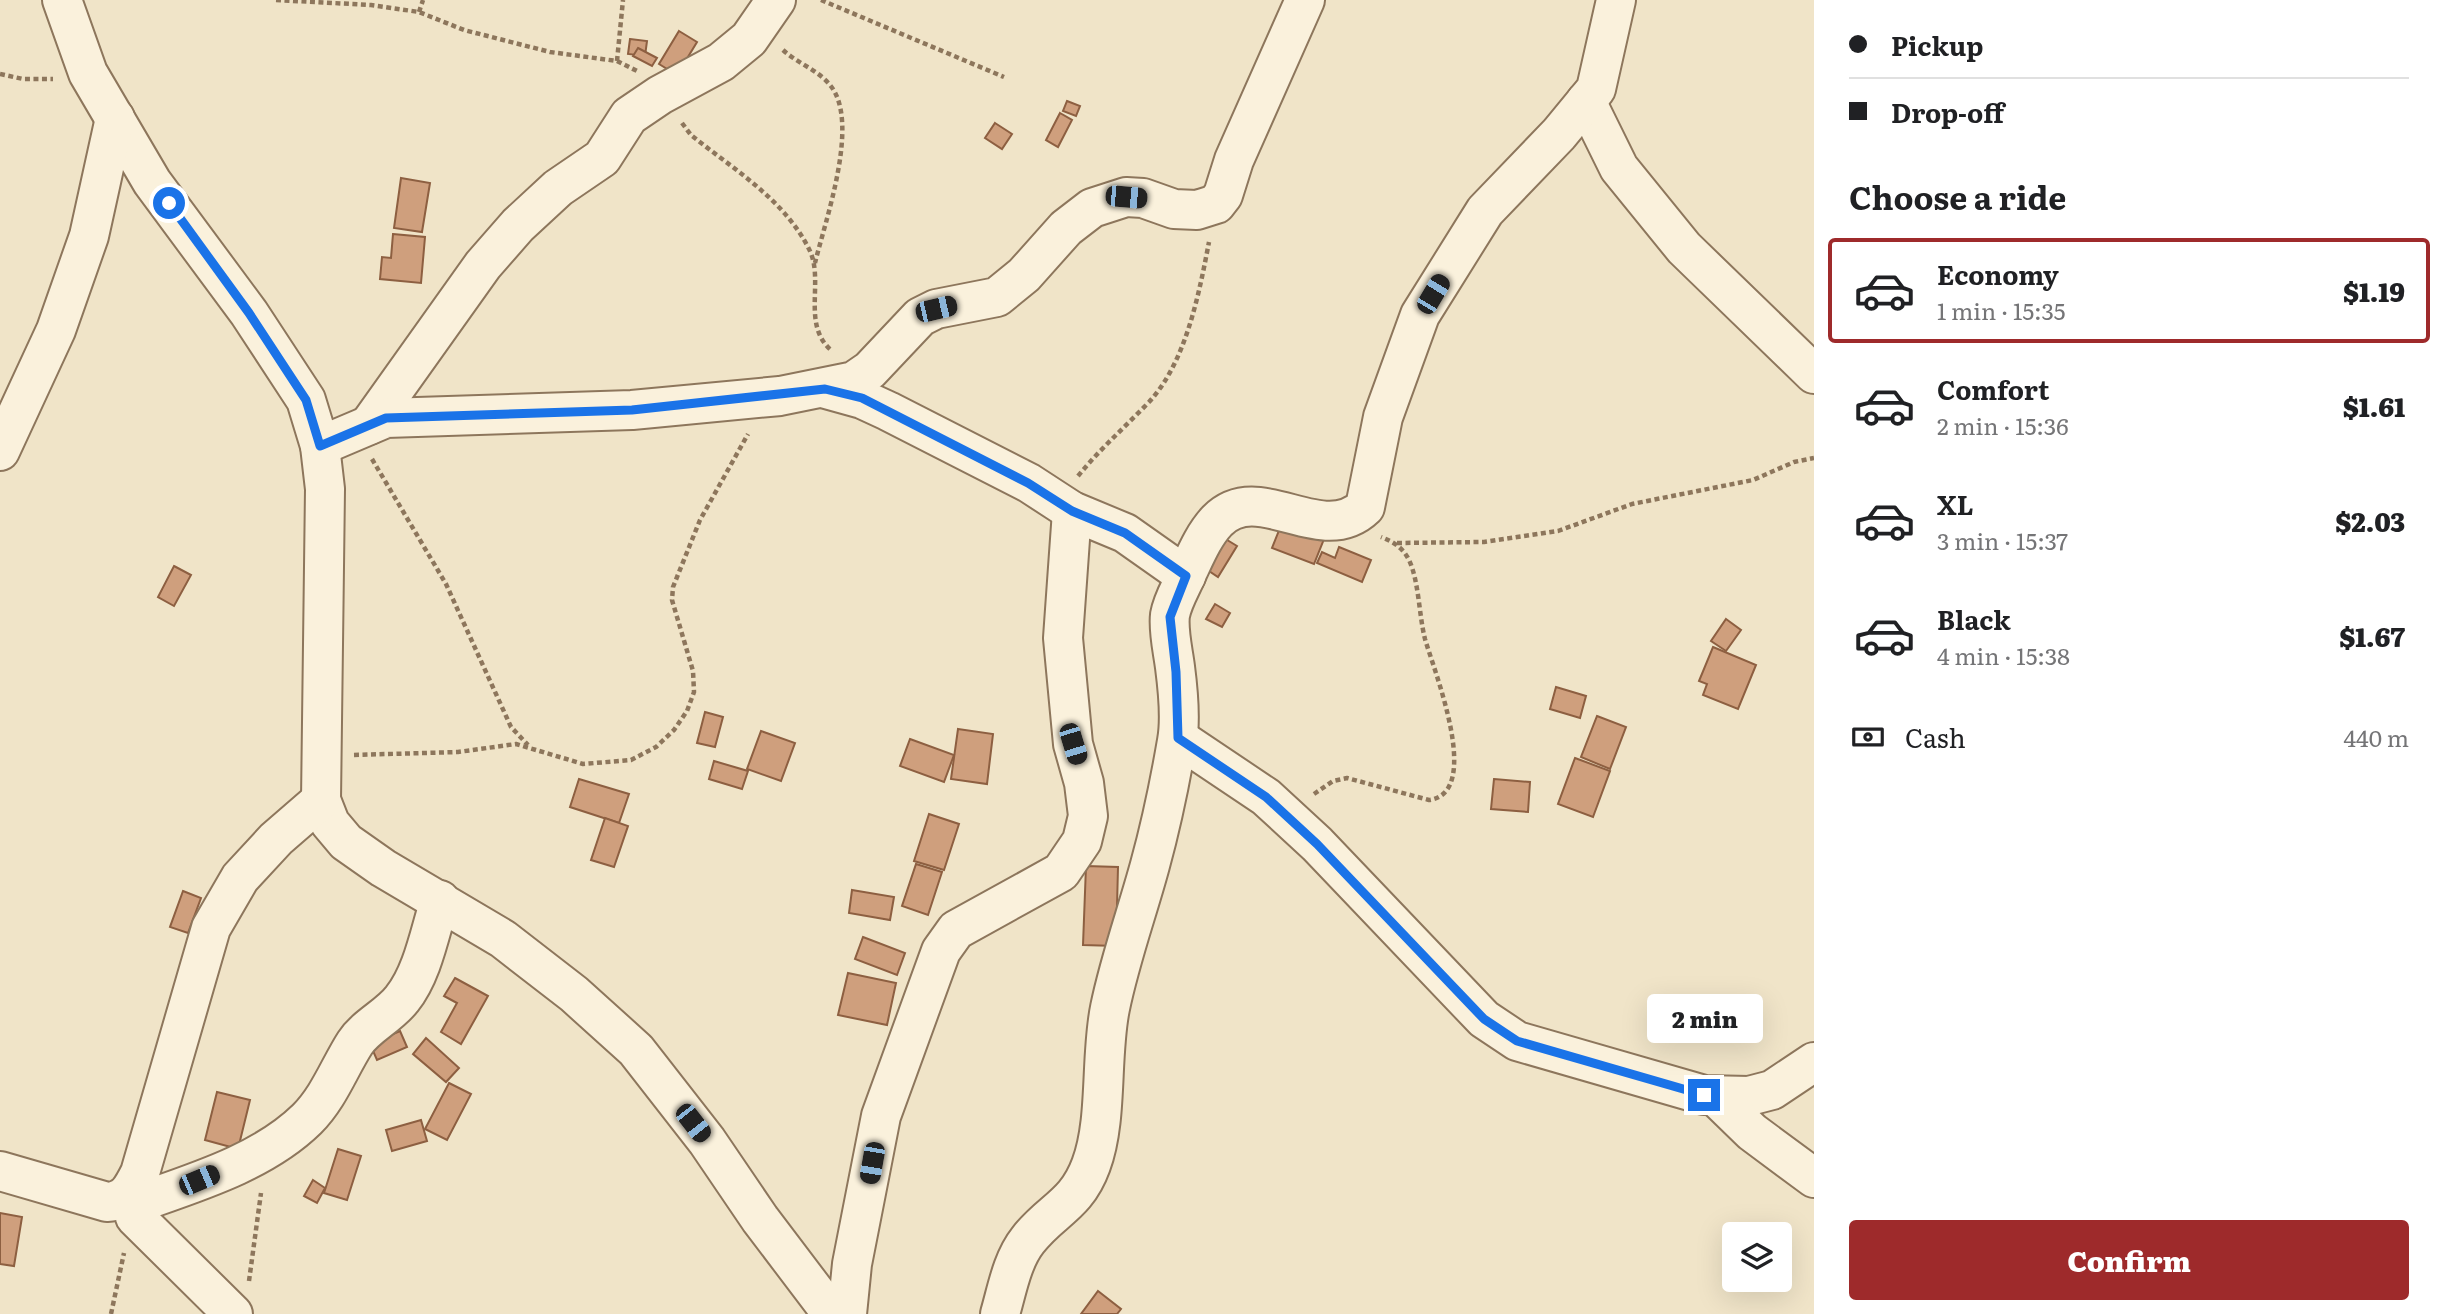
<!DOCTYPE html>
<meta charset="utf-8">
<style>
:root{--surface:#fff;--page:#f2f2f2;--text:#202124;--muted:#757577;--line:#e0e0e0;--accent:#9e2a2b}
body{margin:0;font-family:Literata,serif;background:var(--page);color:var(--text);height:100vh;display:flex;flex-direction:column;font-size:26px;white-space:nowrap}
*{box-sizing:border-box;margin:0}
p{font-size:23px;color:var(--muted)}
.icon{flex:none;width:38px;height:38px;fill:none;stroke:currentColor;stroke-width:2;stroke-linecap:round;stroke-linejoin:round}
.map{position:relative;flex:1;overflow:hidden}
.panel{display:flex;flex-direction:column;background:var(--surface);width:630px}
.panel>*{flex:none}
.hud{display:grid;align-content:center;height:154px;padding:0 35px;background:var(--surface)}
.tools{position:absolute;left:1722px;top:1222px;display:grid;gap:14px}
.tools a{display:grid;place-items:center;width:70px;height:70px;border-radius:7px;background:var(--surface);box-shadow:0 7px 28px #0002;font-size:35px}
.end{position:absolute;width:32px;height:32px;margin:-16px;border:9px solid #1a73e8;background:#fff;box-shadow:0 0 0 4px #fff}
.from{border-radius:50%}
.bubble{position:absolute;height:49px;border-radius:7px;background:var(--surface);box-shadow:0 7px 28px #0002;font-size:23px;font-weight:800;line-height:49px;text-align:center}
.car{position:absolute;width:21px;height:42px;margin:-21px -10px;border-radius:9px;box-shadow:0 0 5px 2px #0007;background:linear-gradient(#222 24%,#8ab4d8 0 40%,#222 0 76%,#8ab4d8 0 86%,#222 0)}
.hud b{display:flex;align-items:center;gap:24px;height:66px;font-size:26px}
.hud b+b{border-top:2px solid var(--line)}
.hud i{width:18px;height:18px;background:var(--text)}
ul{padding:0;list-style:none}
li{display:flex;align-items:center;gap:21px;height:105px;margin:0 14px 10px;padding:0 21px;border:4px solid transparent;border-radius:7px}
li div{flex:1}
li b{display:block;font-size:26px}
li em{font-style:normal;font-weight:800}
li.on{border-color:var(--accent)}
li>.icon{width:63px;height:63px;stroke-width:1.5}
h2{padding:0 35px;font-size:32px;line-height:84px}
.pay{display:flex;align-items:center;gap:18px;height:77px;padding:0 35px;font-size:26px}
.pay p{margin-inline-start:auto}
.button{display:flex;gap:14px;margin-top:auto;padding:14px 35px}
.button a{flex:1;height:80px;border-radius:7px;background:var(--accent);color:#fff;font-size:28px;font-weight:800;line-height:80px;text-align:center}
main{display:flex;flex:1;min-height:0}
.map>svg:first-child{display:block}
</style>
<main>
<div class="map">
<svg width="1814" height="1314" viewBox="0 0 1814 1314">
<rect width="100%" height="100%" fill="#f0e4c8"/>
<!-- building -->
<g fill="#cf9f7d" stroke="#8d5f41" stroke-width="2">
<polygon points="679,31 697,42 677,75 659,64"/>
<polygon points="630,39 647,41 645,56 628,54"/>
<polygon points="638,48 657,58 652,66 633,56"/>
<polygon points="1067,101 1080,106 1076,116 1063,111"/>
<polygon points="1060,113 1072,120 1058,147 1046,140"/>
<polygon points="995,123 1012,134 1002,149 985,138"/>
<polygon points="401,178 430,183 422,232 394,228"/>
<polygon points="393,234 425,237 421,283 380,279 382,257 391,258"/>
<polygon points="1282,523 1324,539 1314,564 1272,548"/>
<polygon points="1219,535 1237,546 1218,577 1200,565"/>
<polygon points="1339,547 1371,560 1362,582 1317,563 1322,552 1335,558"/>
<polygon points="174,566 191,575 174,606 158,597"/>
<polygon points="1215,604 1230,613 1222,627 1206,619"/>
<polygon points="1726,619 1741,630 1726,651 1711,641"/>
<polygon points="1713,647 1756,665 1738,709 1703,695 1707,684 1699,681"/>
<polygon points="1556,687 1586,696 1580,718 1550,709"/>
<polygon points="705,712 723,717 715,747 697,743"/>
<polygon points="1597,716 1626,727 1610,769 1581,757"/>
<polygon points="958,729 993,734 987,784 951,779"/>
<polygon points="761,731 795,743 781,781 747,769"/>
<polygon points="910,739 954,755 944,782 900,766"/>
<polygon points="1575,758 1610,771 1593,817 1558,804"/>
<polygon points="714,761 748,771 742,789 709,779"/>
<polygon points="579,779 629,794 619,823 570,807"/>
<polygon points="1494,779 1530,782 1528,812 1491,809"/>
<polygon points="929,814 959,824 944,870 914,861"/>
<polygon points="605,818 628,826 614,867 591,860"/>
<polygon points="916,864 942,872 928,915 902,906"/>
<polygon points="1086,866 1118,867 1116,946 1083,945"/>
<polygon points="852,890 894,897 890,920 849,913"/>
<polygon points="183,891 201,898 188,933 170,927"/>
<polygon points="863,937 905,953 897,975 855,959"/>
<polygon points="848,973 896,983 887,1025 838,1015"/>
<polygon points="455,978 488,996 461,1044 441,1032 457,1003 444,996"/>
<polygon points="400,1031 407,1047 377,1060 370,1044"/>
<polygon points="426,1038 459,1068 446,1082 413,1054"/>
<polygon points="449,1083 471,1094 447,1140 425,1129"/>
<polygon points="217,1092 250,1100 238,1149 205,1140"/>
<polygon points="421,1120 427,1141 392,1151 386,1130"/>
<polygon points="338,1149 361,1156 347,1200 324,1193"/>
<polygon points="313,1180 325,1188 317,1203 304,1196"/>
<polygon points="0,1213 22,1217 14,1266 0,1264"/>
<polygon points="1098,1291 1121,1309 1117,1314 1081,1314"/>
</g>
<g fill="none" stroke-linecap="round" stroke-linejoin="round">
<defs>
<g id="minor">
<polyline points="62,0 88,73 152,182 249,313 306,400 320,446 325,489 321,800 330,823 346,842 383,868 503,939 574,994 636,1050 707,1141 760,1219 832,1314"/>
<polyline points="1586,101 1619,168 1684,248 1814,374"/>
<polyline points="826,389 862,399 888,411 1029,483 1072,511 1125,533 1186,576"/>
<polyline points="369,425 483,265 518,225 558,188 602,158 629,116 660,95 721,62 749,39 776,0"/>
<polyline points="320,446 386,418 632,410 780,396 854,381 870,370 920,317 936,309 997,297 1024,275 1066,228 1092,208 1126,197 1143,198 1174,209 1197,210 1216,204 1223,195 1234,160 1305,0"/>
<polyline points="0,451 56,330 89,236 115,118"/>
<polyline points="1178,738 1266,797 1317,844 1484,1019 1517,1041 1704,1095 1749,1096 1772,1090 1814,1062"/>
<polyline points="1715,1096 1752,1132 1814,1178"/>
<path d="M0,1171L107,1202C126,1201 132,1189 140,1173L211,928L240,878L276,839L321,800"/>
<polyline points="140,1182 140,1202 135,1217 233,1314"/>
<path d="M140,1202C197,1182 263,1162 307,1119C329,1097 339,1068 355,1043C366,1026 389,1016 402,999C423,973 430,931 440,900"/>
<polyline points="847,1314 852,1264 881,1116 941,951 956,930 1061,872 1082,841 1088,816 1084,783 1073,744 1063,638 1072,511"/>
<path d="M1000,1314C1007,1290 1012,1260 1028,1240C1051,1210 1076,1206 1091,1165C1108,1120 1100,1056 1110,1008C1120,959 1137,913 1150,865C1161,825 1170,782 1177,741C1181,719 1178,690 1175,667C1173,651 1168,631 1170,615C1173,599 1182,586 1188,571C1196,554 1204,535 1217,521C1259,478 1321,549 1365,507L1383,417L1420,315L1485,211L1559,134L1596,89L1616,0"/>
</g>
</defs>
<!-- minor casing -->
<use href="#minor" stroke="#8d765c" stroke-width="42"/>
<!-- path -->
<g stroke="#8d765c" stroke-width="4.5" stroke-dasharray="5 3.5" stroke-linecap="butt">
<polyline points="276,0 371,5 419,12 464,30 550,52 617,61 637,71"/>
<polyline points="821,0 1004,77"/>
<polyline points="419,12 423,0"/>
<path d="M783,50C797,63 818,70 830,85C861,122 825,221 815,263"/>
<polyline points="617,61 623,0"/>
<polyline points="0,74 23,79 53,79"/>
<path d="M682,123L691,135C733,169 784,199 809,249C825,280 801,324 831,350"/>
<polyline points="372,459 446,584 511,727 528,745"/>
<path d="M1078,476C1100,449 1125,427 1149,402C1186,362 1199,294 1209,242"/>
<polyline points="1397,543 1484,542 1558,531 1632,504 1753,480 1794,462 1814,458"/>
<polyline points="354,755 458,752 516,744 583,764 631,760 656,747 674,730 687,711 694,692 693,671 672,600 673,587 700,520 748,434"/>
<path d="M1314,794L1333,781L1347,778L1429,800C1484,793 1433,668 1425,639C1419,616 1419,581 1409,560C1403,548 1394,542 1381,537"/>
<polyline points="249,1281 261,1193"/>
<polyline points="111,1314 124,1253"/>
</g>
<!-- minor -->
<use href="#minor" stroke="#faf1dc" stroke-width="38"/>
</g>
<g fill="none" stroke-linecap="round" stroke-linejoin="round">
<!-- route -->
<polyline stroke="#1a73e8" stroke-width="9" points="169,203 249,313 306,400 320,446 386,418 632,410 825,389 862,398 1028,483 1072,511 1125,533 1186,576 1170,617 1176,672 1178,738 1266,797 1317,844 1484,1019 1517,1041 1704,1095"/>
</g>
</svg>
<div class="tools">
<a><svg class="icon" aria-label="layers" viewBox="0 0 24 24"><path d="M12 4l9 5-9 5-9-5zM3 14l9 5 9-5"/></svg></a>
</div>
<i class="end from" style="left:169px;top:203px"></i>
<i class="end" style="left:1704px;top:1095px"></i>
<div class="bubble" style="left:1647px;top:994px;width:116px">2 min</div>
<i class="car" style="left:1126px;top:197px;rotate:95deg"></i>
<i class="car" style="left:1433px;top:294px;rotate:31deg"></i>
<i class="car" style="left:936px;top:309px;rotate:77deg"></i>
<i class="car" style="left:1073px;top:744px;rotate:163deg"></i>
<i class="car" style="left:693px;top:1123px;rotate:142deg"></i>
<i class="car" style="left:872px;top:1163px;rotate:190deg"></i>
<i class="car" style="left:199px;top:1180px;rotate:67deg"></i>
</div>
<section class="panel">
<div class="hud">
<b><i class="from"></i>Pickup</b>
<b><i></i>Drop-off</b>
</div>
<h2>Choose a ride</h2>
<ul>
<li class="on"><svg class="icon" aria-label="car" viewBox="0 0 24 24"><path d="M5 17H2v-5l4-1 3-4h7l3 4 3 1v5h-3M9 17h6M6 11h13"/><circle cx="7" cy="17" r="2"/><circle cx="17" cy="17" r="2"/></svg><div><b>Economy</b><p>1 min · 15:35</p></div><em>$1.19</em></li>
<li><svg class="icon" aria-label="car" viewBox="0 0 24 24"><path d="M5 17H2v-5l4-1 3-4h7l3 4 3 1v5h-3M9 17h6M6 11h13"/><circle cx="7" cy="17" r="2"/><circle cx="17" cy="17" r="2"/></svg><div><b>Comfort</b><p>2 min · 15:36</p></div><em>$1.61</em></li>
<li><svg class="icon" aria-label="car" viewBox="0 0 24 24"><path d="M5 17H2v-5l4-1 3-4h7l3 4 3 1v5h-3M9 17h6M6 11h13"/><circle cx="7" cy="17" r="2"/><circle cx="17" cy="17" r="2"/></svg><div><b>XL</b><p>3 min · 15:37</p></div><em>$2.03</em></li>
<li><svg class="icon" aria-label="car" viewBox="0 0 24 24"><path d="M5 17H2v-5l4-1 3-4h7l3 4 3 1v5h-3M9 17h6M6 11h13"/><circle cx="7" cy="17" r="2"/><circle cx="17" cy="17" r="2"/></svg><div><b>Black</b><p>4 min · 15:38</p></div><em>$1.67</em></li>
</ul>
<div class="pay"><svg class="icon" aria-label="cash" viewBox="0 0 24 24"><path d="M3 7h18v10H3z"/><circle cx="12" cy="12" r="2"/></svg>Cash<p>440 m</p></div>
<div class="button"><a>Confirm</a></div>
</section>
</main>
